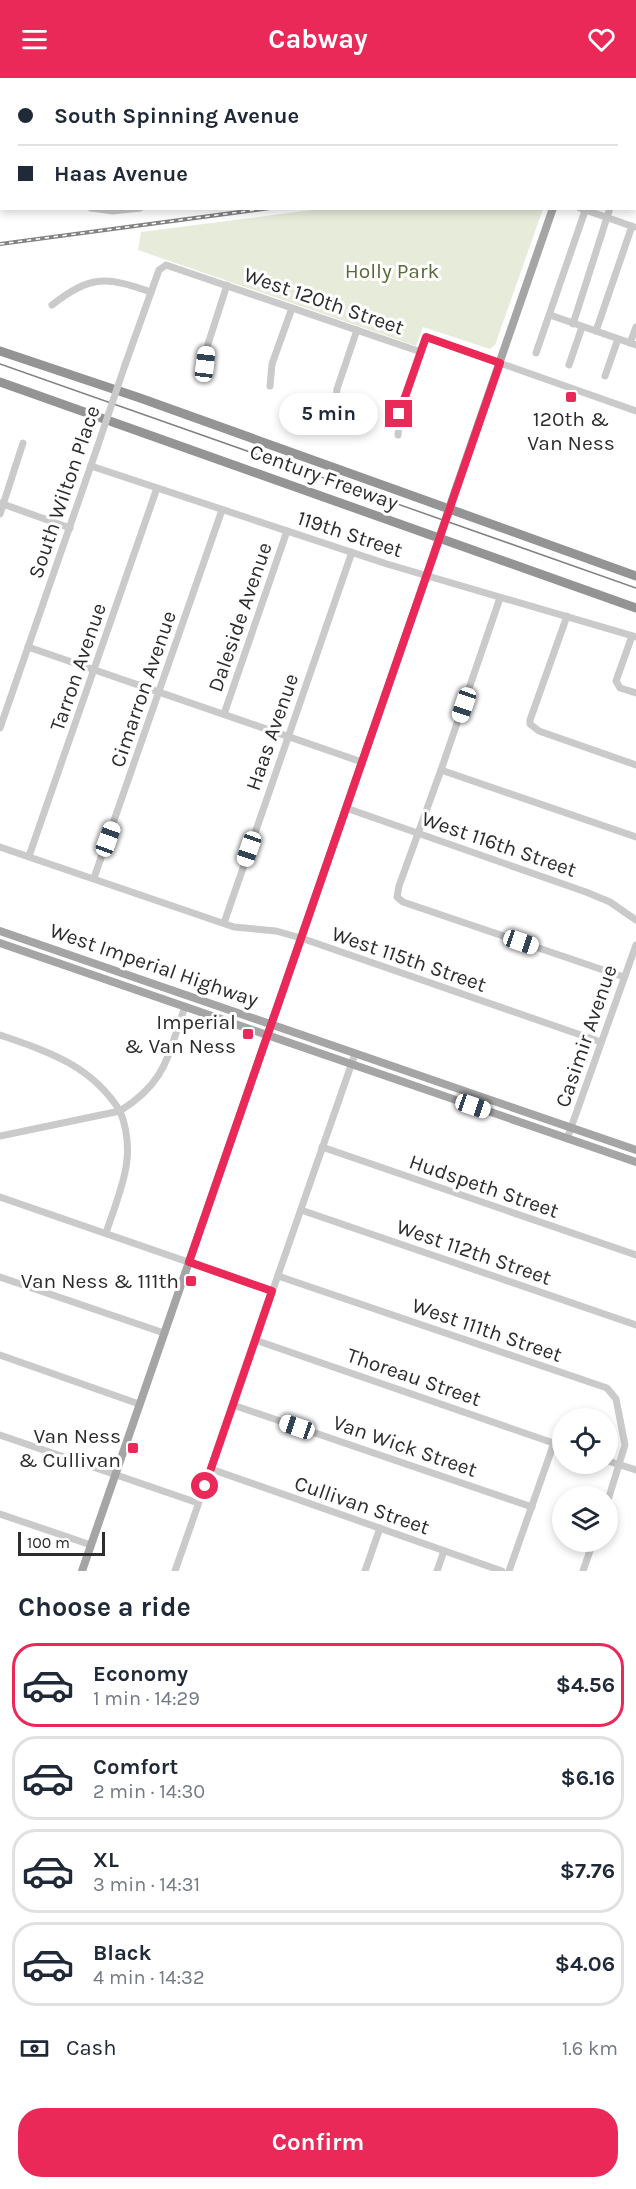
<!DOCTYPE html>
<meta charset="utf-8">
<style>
:root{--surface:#fff;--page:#f6f6f7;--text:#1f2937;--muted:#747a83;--line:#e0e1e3;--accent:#eb2958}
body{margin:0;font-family:Karla,sans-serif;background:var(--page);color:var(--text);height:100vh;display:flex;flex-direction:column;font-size:22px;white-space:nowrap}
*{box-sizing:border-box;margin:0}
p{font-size:20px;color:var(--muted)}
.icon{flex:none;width:33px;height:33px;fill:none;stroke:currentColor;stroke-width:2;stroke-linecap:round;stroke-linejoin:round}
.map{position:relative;height:1493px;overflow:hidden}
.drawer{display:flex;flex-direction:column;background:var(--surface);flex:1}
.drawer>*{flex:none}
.banner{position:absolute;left:0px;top:0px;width:636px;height:132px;box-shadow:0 3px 9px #0003;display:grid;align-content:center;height:132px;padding:0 18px;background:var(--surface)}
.controls{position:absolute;left:552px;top:1330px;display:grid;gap:12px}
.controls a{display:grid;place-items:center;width:66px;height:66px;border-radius:50%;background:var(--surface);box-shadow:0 3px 9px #0003;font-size:30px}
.scale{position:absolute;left:18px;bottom:15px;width:87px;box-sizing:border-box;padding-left:6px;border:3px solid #2d2d2d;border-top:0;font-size:16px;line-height:21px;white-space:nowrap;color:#2d2d2d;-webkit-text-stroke:4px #fff;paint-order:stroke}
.end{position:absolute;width:27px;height:27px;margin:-14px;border:8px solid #eb2958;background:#fff;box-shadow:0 0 0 3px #fff}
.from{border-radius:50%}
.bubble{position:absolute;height:42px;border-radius:21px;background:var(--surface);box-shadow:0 3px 9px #0003;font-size:20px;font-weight:700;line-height:42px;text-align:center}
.car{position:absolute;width:18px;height:36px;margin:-18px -9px;border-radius:8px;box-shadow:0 0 4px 2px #0007;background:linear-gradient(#fff 24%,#345 0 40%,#fff 0 76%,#345 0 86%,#fff 0)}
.banner b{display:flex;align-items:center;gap:21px;height:57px;font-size:22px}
.banner b+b{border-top:2px solid var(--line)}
.banner i{width:15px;height:15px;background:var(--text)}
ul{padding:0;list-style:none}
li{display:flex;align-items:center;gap:18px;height:84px;margin:0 12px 9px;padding:0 6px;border:3px solid var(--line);border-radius:24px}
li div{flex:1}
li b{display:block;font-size:22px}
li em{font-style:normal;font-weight:700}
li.on{border-color:var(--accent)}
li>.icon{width:54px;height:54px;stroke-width:1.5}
h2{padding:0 18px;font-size:27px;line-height:72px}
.pay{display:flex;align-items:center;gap:15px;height:66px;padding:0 18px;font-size:22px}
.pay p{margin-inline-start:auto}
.primary-button{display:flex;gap:12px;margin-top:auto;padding:12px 18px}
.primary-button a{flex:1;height:69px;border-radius:24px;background:var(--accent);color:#fff;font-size:24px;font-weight:700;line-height:69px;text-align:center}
header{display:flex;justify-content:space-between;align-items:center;height:78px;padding:0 18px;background:var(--accent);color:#fff;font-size:27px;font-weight:700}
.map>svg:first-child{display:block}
</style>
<header><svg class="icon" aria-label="menu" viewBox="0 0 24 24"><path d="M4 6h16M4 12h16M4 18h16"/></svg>Cabway<svg class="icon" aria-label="heart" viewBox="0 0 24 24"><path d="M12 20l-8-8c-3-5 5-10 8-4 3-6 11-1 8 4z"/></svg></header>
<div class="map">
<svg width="636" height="1493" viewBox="0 0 636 1493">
<rect width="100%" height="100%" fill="#fff"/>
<!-- green -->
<g fill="#e6ebda">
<polygon points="0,0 587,0 2,2 1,104"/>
<polygon points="327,130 543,131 495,267 490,271 423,249 416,268 138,172 141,154"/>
</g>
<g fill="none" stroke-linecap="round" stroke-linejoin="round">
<!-- minor -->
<g stroke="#cacaca" stroke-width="7">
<polyline points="0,108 2,109"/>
<polyline points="634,118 636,118"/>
<polyline points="91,130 113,133 140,130"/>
<polyline points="580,130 634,149"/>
<path d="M52,227C91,196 107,199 151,214"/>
<polyline points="550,237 636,267"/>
<polyline points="573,246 610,130"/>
<polyline points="596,253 632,148"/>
<polyline points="630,265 636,249"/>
<polyline points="536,275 586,130"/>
<polyline points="205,286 208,266 227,207"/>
<polyline points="125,287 159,192 166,187 421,274 426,259 636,333"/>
<polyline points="569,287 582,249"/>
<polyline points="605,298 618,261"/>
<polyline points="270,308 272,286 292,230"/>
<polyline points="335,333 337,311 357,252"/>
<polyline points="398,357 400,336 421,274"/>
<polyline points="91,388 387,486 636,559"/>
<polyline points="0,425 70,450"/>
<polyline points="0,436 23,365"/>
<polyline points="500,520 441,692 399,808 397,819 403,824 624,899"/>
<polyline points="567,538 530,642 530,646 539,653 636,687"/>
<polyline points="632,558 616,603 620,610 636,615"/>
<polyline points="28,569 362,684"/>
<polyline points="224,636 287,453"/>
<polyline points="0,650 97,370"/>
<polyline points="441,692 636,759"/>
<polyline points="346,730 586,814 610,824 636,842"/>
<polyline points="0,769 234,849 276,853 301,860 601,964"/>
<polyline points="29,778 157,410"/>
<polyline points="94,800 222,432"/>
<polyline points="224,845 352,474"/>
<path d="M0,957C49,974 91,987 120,1033L0,1058"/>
<polyline points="567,1061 636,867"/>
<polyline points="322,1069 636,1177"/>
<polyline points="0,1119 272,1213"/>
<polyline points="301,1132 636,1247"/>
<path d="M106,1155C120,1112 138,1078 120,1033C168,1003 167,977 185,929"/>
<polyline points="278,1198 607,1310 616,1321 625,1367 608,1422"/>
<polyline points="0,1199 164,1255"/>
<polyline points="255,1262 562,1368"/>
<polyline points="0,1277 139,1326"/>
<polyline points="233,1327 532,1429"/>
<polyline points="0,1357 198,1425"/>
<polyline points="608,1383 636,1392"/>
<polyline points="211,1391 502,1493"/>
<polyline points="0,1436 91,1467"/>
<polyline points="175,1493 355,976"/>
<polyline points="365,1493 380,1450"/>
<polyline points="437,1493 444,1473"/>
<polyline points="509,1493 554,1365"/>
<polyline points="583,1493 593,1464"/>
</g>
<!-- major -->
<g stroke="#a5a5a5" stroke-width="8">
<polyline points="598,2 599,0"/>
<polyline points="455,413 553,130"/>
<polyline points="0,853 636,1072"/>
<polyline points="0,865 636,1084"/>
<polyline points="82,1493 432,482"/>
</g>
<!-- highway -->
<g stroke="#949494" stroke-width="9">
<polyline points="0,273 140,320 636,498"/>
<polyline points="0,304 636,530"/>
</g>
<!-- tram -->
<polyline stroke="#828282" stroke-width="1.5" points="0,286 636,510"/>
<defs>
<g id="rail">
<polyline points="634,83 636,83"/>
<polyline points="0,166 270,130"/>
</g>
</defs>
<!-- rail casing -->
<use href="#rail" stroke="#828282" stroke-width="4"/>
<!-- rail -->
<use href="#rail" stroke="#fff" stroke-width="1.5" stroke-dasharray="4.5" stroke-linecap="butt"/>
<!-- minor-bridge -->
<polyline stroke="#cacaca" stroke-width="7" points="97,370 125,287"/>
<!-- major-bridge -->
<polyline stroke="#a5a5a5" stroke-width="8" points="432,482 455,413"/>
</g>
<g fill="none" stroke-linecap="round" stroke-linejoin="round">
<!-- route -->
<polyline stroke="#eb2958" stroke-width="8" points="205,1408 272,1213 189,1184 500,285 426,259 399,336"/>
</g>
<!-- markers -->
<g fill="#eb2958" stroke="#fff" stroke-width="2">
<rect x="565" y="313" width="12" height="12" rx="3"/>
<rect x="242" y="950" width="12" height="12" rx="3"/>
<rect x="185" y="1197" width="12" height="12" rx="3"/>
<rect x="127" y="1364" width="12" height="12" rx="3"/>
</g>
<g text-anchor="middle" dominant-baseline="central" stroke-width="6" stroke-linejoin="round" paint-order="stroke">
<!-- park labels -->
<g font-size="21" fill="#586a39" stroke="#fff">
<text x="392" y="193">Holly Park</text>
</g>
<!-- street labels -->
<g font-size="21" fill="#2d2d2d" stroke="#fff">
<text transform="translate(324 223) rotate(19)">West 120th Street</text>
<text transform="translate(324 399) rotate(20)">Century Freeway</text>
<text transform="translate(64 414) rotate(-71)">South Wilton Place</text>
<text transform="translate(350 456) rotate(18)">119th Street</text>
<text transform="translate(240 539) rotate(-71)">Daleside Avenue</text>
<text transform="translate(78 589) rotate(-71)">Tarron Avenue</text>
<text transform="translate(143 611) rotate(-71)">Cimarron Avenue</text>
<text transform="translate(272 654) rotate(-71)">Haas Avenue</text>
<text transform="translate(499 766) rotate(19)">West 116th Street</text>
<text transform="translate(409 881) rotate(19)">West 115th Street</text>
<text transform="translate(154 887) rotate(19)">West Imperial Highway</text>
<text transform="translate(586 958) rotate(-71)">Casimir Avenue</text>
<text transform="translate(484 1108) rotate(19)">Hudspeth Street</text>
<text transform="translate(474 1174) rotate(19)">West 112th Street</text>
<text transform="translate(487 1252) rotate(19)">West 111th Street</text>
<text transform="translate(414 1299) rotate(19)">Thoreau Street</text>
<text transform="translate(405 1368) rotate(19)">Van Wick Street</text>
<text transform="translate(362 1427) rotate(19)">Cullivan Street</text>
</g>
<!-- poi labels -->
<g font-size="21" fill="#2d2d2d" stroke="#fff" text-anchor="end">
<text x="571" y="341" text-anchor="middle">120th &amp;<tspan x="571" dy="24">Van Ness</tspan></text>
<text x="236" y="944">Imperial<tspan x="236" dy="24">&amp; Van Ness</tspan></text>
<text x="179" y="1203">Van Ness &amp; 111th</text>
<text x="121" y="1358">Van Ness<tspan x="121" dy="24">&amp; Cullivan</tspan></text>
</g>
</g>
</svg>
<div class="controls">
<a><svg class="icon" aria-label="locate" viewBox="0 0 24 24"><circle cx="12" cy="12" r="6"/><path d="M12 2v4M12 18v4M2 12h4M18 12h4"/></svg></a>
<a><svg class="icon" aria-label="layers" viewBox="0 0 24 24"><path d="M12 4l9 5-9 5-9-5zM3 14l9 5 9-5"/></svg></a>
</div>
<div class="scale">100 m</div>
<i class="end from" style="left:205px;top:1408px"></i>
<i class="end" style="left:399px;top:336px"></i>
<div class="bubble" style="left:279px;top:315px;width:99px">5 min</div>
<i class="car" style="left:205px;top:286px;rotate:7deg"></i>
<i class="car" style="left:464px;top:627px;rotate:199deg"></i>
<i class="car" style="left:108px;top:761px;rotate:20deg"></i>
<i class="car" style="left:249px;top:771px;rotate:199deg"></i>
<i class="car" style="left:521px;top:864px;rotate:109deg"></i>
<i class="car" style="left:473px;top:1028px;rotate:109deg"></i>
<i class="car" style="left:297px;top:1349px;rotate:289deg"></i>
<div class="banner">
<b><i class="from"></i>South Spinning Avenue</b>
<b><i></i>Haas Avenue</b>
</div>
</div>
<section class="drawer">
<h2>Choose a ride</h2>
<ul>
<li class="on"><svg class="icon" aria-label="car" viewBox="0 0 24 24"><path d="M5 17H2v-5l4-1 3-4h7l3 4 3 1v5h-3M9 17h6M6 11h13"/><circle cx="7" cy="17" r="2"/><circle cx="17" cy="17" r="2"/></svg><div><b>Economy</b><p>1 min · 14:29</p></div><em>$4.56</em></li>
<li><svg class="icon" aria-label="car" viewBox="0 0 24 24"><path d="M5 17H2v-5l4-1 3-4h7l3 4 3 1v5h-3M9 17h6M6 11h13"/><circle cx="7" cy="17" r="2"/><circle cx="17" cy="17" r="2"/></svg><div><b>Comfort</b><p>2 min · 14:30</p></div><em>$6.16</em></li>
<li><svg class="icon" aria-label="car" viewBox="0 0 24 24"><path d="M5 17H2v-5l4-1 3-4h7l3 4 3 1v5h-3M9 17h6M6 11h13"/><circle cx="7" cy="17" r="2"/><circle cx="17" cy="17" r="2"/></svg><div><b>XL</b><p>3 min · 14:31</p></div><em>$7.76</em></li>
<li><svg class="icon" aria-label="car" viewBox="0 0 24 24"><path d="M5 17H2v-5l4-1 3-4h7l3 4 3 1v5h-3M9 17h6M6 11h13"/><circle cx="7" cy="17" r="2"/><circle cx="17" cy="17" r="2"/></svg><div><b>Black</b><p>4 min · 14:32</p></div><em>$4.06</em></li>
</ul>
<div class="pay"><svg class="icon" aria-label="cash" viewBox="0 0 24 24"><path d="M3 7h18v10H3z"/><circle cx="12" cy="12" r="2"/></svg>Cash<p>1.6 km</p></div>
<div class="primary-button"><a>Confirm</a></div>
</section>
